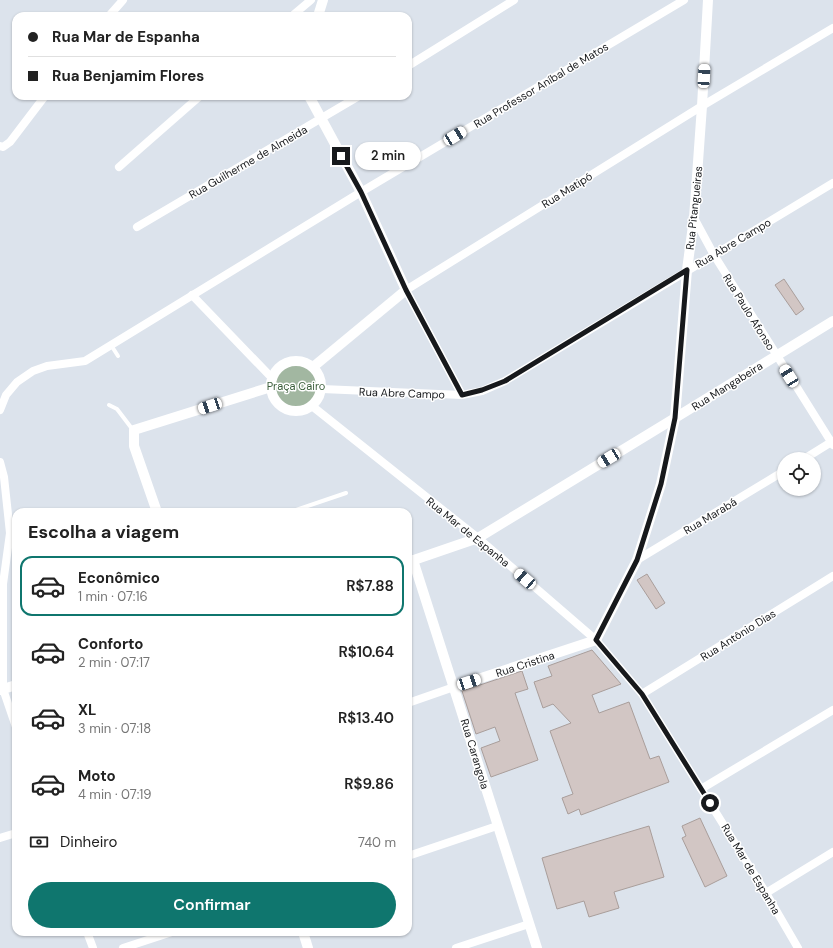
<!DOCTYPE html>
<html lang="pt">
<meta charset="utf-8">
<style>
:root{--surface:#fff;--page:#f6f6f6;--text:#222;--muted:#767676;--line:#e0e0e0;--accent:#0f766e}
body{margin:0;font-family:"DM Sans",sans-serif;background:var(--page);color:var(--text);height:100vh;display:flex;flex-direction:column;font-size:15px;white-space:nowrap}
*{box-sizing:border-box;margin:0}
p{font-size:13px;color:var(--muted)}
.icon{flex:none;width:22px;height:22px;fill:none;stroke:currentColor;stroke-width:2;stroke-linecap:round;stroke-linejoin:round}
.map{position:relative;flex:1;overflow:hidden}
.side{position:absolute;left:12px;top:508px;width:400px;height:428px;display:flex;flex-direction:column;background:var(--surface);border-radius:12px;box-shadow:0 1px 3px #0004}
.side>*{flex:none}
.guide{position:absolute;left:12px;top:12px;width:400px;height:88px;border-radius:12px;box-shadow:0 1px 3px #0004;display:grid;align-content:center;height:88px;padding:0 16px;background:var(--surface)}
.controls{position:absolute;left:777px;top:452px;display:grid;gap:8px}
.controls a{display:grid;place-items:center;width:44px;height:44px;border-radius:50%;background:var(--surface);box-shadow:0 1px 3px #0004;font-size:20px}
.end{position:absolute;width:18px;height:18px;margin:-9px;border:5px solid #17191c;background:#fff;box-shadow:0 0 0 2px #fff}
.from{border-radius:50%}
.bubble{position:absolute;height:28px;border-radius:14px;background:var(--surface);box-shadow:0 1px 3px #0004;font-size:13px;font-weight:600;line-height:28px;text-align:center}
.car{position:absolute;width:12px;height:24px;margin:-12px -6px;border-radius:5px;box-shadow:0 0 3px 1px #0007;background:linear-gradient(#fff 24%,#345 0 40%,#fff 0 76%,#345 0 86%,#fff 0)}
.guide b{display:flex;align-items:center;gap:14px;height:38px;font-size:15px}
.guide b+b{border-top:1px solid var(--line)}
.guide i{width:10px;height:10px;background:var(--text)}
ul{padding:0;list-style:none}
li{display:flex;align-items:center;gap:12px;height:60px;margin:0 8px 6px;padding:0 8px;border:2px solid transparent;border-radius:12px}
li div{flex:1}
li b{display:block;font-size:15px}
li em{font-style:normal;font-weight:600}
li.active{border-color:var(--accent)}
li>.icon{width:36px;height:36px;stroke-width:1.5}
h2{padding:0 16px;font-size:18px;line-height:48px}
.pay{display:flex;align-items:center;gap:10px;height:44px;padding:0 16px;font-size:15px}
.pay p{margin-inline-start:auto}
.cta{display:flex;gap:8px;margin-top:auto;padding:8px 16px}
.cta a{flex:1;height:46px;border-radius:24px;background:var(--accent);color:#fff;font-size:16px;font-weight:600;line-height:46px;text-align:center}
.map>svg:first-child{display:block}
</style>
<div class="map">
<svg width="833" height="948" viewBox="0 0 833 948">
<rect width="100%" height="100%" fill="#dce3ec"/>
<!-- green -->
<circle fill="#a2b7a1" cx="296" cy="386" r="23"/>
<!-- building -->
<g fill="#d2c6c4" stroke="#a99e9b">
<polygon points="784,279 804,309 796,315 775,285"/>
<polygon points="647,574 665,603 656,609 637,580"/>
<polygon points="592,650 621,684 592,695 599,713 629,702 650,759 659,756 669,782 581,815 579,809 568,814 562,798 573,794 550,731 571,723 553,704 543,708 534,682 552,676 548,666"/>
<polygon points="522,671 528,689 515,693 538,760 491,777 481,748 500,741 495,727 476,734 462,691"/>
<polygon points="700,818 727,876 705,887 682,838 686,836 682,826"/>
<polygon points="649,826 664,877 614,892 619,908 589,917 584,901 557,909 542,858"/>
</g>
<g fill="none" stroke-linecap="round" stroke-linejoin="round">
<!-- service -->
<g stroke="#fff" stroke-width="4">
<polyline points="111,345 118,356"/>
<polyline points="109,405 117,409 133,430"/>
<polyline points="290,512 346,493"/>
</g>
<!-- minor -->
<g stroke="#fff" stroke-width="8">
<polyline points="109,16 123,0"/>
<polyline points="292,16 311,0"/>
<polyline points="408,66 514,0"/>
<polyline points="0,146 3,147 10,142 45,96"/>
<polyline points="119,167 200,96"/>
<polyline points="694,218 714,255 833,445"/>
<polyline points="137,227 359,96"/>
<polyline points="192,295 272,378"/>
<polyline points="322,389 462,395 482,391 505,381 833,183"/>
<polyline points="462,395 406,290 702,106 833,28"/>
<polyline points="312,406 478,538 596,640 642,694 766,893 798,948"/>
<polyline points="0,410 6,395 17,382 33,371 47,366 85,361 361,192 684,0"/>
<polyline points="804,459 833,441"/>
<polyline points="0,462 4,477 10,533 3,584 3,689 16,727"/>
<polyline points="637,560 784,471"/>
<polyline points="642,694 833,576"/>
<polyline points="408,703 454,687"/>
<polyline points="701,789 833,710"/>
<polyline points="0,838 16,833"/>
<polyline points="408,856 497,826"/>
<polyline points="766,893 833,852"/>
<polyline points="87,932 93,948"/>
<polyline points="123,948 172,932"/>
<polyline points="456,948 529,924"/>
</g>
<!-- tertiary -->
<g stroke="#fff" stroke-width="10">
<polyline points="318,16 323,0"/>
<polyline points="309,96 361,192 406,290 313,367"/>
<circle cx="296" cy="386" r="25"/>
<polyline points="157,512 134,446 134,430 271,387"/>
<polyline points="413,560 537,948"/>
<polyline points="408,562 478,538 675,418 833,321"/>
<polyline points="454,687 596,640 637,560 661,484 675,418 687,270 694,218 702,106 708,0"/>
<polyline points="0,690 16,685"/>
<polyline points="303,932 308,948"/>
</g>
</g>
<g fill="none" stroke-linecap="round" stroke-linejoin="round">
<!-- route -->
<polyline stroke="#17191c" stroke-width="5" points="341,156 361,192 406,290 462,395 482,390 505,381 687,270 675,418 661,484 637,560 596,640 642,694 710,803"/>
</g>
<g text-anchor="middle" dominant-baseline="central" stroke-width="3" stroke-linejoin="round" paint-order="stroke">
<!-- street labels -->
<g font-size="11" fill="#17191c" stroke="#fff">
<text transform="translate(541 85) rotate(-31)">Rua Professor Aníbal de Matos</text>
<text transform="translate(248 162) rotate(-30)">Rua Guilherme de Almeida</text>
<text transform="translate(567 190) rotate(-32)">Rua Matipó</text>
<text transform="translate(694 208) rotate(-84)">Rua Pitangueiras</text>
<text transform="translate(733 243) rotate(-31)">Rua Abre Campo</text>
<text transform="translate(749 312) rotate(58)">Rua Paulo Afonso</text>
<text transform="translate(727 386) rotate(-32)">Rua Mangabeira</text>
<text transform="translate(402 393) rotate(2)">Rua Abre Campo</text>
<text transform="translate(710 516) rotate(-31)">Rua Marabá</text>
<text transform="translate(468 532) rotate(39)">Rua Mar de Espanha</text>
<text transform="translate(738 635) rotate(-32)">Rua Antônio Dias</text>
<text transform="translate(525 664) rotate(-18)">Rua Cristina</text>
<text transform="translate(475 754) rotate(73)">Rua Carangola</text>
<text transform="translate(751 869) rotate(59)">Rua Mar de Espanha</text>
</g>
<!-- park labels -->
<g font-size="11" fill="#3a5e3a" stroke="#fff">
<text x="296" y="386">Praça Cairo</text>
</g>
</g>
</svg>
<div class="controls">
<a><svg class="icon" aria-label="locate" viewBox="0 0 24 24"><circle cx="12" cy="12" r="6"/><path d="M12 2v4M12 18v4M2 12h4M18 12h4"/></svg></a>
</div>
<i class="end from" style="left:710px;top:803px"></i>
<i class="end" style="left:341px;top:156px"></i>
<div class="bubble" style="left:355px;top:142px;width:66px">2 min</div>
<i class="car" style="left:704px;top:76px;rotate:3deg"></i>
<i class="car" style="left:455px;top:136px;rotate:59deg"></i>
<i class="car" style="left:789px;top:376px;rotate:328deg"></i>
<i class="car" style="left:210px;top:406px;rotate:252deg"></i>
<i class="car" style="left:609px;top:458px;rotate:239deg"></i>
<i class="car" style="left:525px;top:579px;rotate:311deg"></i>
<i class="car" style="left:469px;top:682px;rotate:72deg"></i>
<div class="guide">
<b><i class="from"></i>Rua Mar de Espanha</b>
<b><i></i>Rua Benjamim Flores</b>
</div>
<section class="side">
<h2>Escolha a viagem</h2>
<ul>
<li class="active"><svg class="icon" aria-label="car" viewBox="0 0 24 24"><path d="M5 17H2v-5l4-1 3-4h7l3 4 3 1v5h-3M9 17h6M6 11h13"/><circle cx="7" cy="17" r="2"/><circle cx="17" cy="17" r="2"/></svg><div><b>Econômico</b><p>1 min · 07:16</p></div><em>R$7.88</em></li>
<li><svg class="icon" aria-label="car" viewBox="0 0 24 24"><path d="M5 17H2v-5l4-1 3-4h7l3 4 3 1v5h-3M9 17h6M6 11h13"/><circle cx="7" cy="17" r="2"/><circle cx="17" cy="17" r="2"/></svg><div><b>Conforto</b><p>2 min · 07:17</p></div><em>R$10.64</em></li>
<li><svg class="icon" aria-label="car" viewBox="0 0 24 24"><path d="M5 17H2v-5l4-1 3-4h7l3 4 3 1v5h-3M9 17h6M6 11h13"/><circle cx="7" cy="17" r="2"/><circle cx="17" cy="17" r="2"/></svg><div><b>XL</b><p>3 min · 07:18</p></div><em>R$13.40</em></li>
<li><svg class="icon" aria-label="car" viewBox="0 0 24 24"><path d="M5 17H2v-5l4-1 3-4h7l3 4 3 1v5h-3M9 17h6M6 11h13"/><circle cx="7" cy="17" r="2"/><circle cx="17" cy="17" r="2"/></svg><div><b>Moto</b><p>4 min · 07:19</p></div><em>R$9.86</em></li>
</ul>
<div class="pay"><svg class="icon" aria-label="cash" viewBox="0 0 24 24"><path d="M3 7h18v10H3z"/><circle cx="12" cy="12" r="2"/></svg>Dinheiro<p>740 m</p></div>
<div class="cta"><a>Confirmar</a></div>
</section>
</div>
